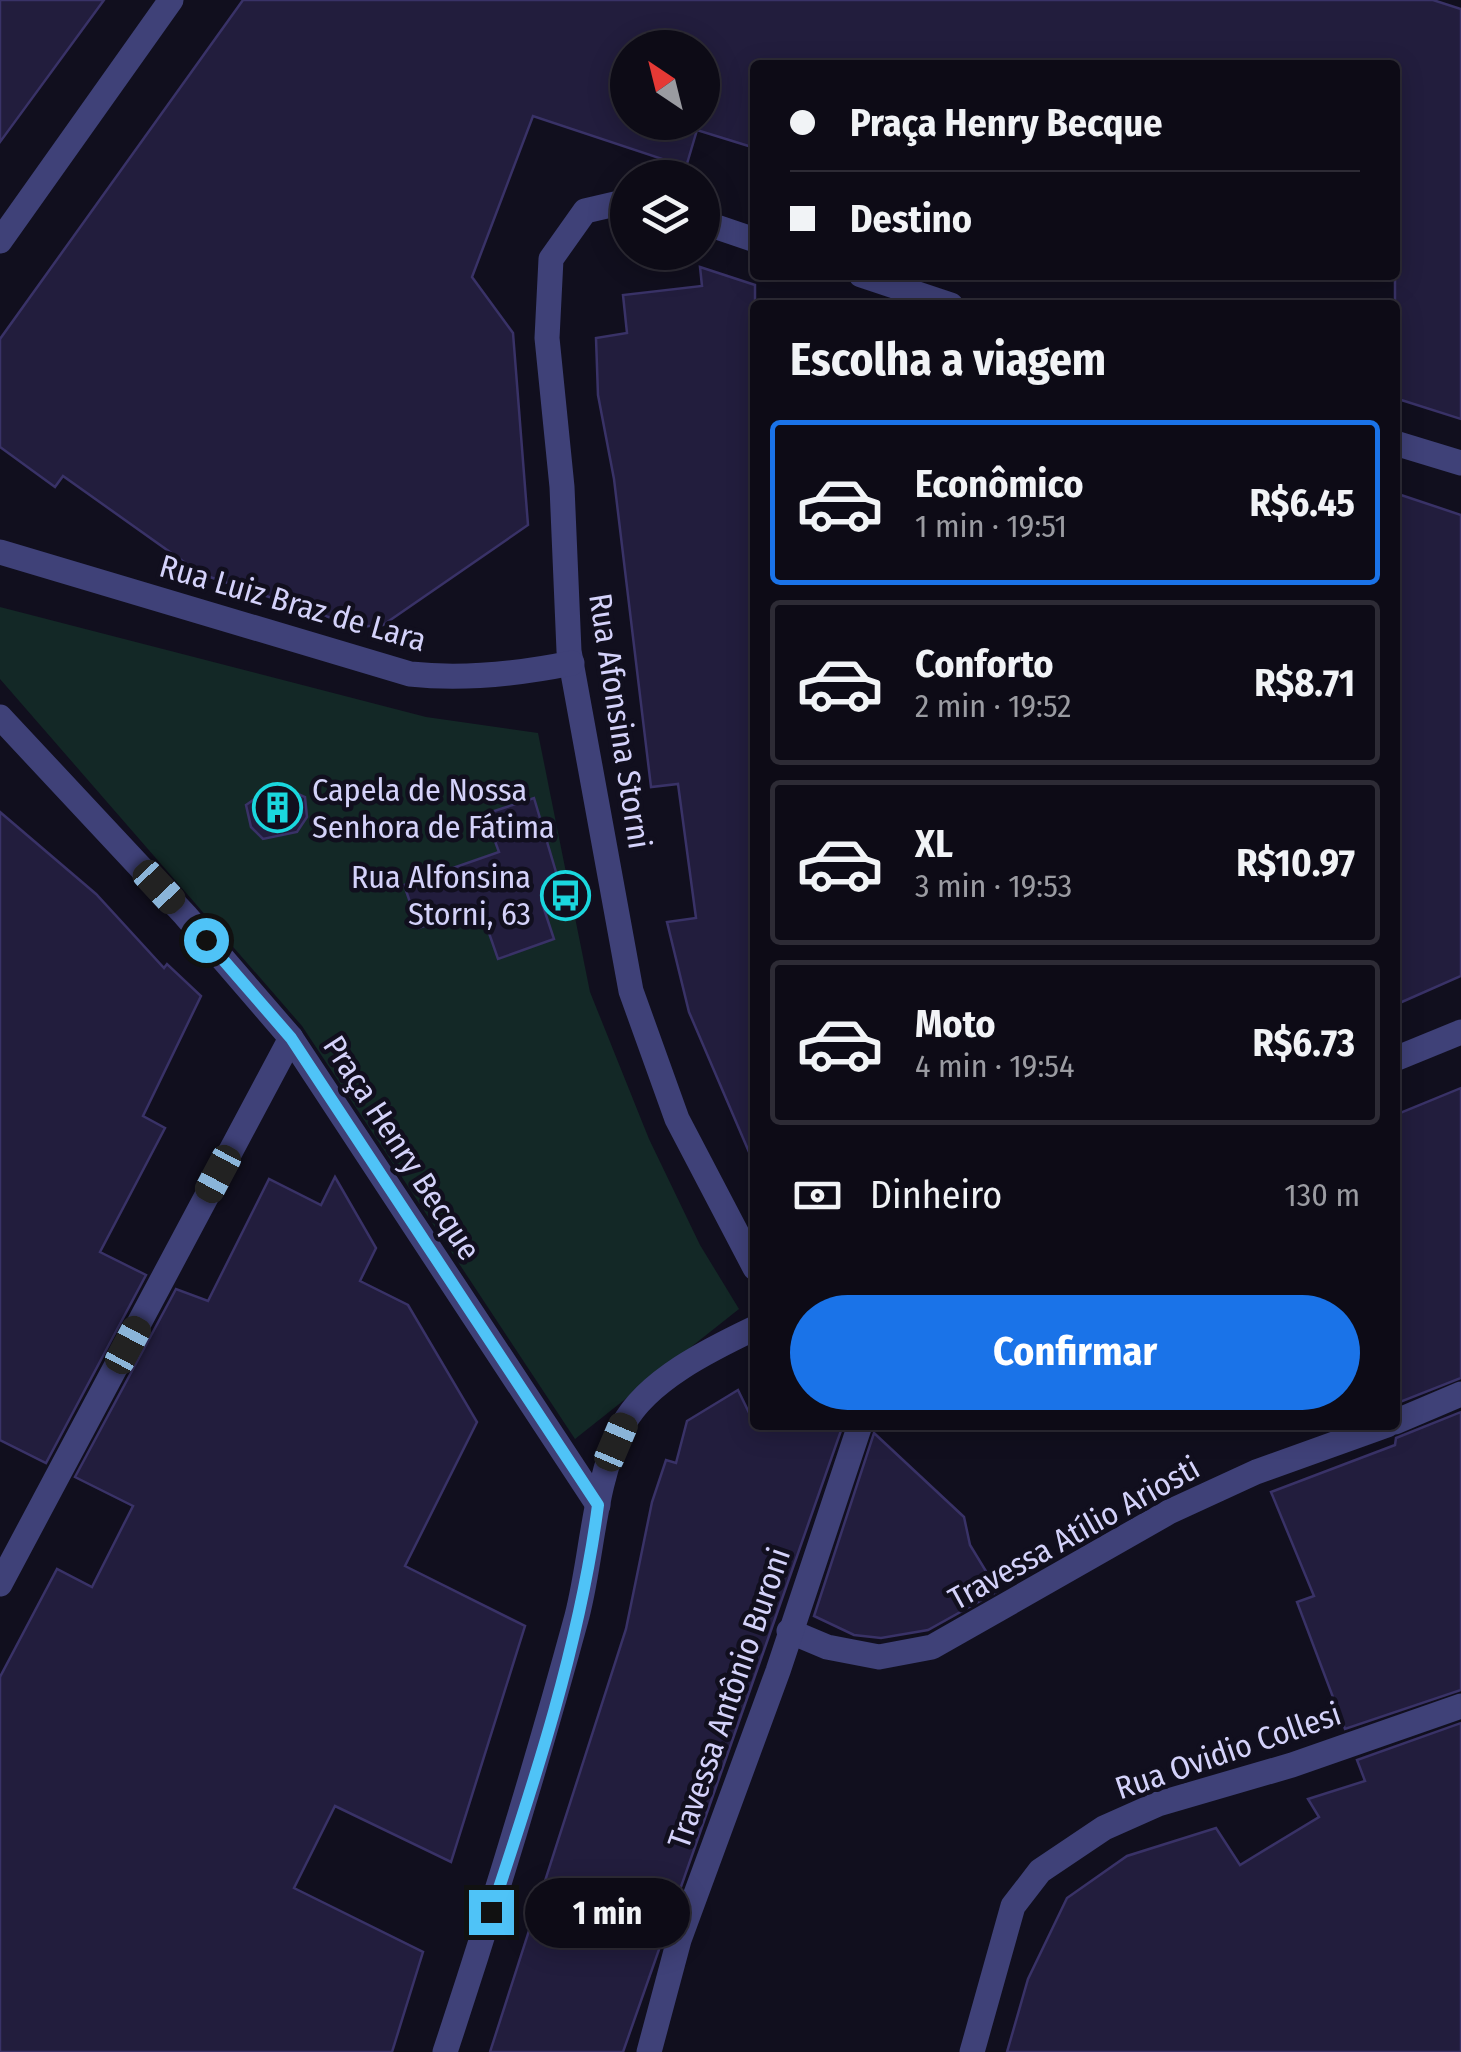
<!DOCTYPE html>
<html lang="pt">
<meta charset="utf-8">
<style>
:root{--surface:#0d0b16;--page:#16141f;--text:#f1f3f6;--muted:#9a9ba1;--line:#2d2b35;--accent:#1a73e8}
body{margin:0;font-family:"Fira Sans Condensed",sans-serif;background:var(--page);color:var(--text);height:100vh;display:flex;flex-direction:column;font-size:38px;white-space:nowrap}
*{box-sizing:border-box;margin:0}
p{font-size:32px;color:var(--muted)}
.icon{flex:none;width:55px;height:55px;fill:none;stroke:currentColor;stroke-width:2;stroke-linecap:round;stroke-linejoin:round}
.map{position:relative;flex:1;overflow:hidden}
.sheet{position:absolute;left:750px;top:300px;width:650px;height:1130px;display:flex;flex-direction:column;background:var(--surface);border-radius:10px;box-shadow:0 5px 25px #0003,0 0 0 2px var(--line)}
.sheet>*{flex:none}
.hud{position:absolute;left:750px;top:60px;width:650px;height:220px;border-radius:10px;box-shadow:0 5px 25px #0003,0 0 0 2px var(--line);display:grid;align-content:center;height:220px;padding:0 40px;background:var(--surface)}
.needle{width:65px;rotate:325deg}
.tools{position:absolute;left:610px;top:30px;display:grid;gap:20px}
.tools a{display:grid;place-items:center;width:110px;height:110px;border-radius:50%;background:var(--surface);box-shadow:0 5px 25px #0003,0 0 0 2px var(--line);font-size:50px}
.end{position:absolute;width:45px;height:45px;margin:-22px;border:12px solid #4fc3f7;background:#111;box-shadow:0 0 0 5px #111}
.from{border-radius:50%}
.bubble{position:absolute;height:70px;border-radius:35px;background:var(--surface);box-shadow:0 5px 25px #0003,0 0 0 2px var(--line);font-size:32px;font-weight:700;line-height:70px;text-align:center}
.car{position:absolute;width:30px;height:60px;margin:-30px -15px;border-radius:12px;box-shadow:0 0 8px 2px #0007;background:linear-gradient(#222 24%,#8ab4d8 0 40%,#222 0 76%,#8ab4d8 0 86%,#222 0)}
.hud b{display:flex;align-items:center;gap:35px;height:95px;font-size:38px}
.hud b+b{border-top:2px solid var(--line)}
.hud i{width:25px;height:25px;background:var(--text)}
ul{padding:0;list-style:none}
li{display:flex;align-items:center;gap:30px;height:165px;margin:0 20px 15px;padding:0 20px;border:5px solid var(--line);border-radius:10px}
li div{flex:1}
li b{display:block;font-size:38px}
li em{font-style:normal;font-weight:700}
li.on{border-color:var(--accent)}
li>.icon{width:90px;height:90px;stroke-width:1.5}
h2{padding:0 40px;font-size:45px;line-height:120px}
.pay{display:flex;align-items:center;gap:25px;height:110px;padding:0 40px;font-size:38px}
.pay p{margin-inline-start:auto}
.cta{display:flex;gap:20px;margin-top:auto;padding:20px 40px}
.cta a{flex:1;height:115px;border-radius:60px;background:var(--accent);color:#fff;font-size:40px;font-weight:700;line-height:115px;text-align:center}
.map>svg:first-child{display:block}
</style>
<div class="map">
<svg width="1461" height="2052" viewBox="0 0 1461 2052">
<rect width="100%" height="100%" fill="#110f1e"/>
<!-- green -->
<polygon fill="#132826" points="0,607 426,717 538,733 590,992 649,1139 700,1245 739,1309 575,1439 302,1026 0,679"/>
<!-- building -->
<g fill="#221d3d" stroke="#393267" stroke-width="2.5" fill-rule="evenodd">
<polygon points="0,0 104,0 0,142"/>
<path d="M243,0H1433L1461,9V419L1395,398V65H755V148L697,130L686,167L533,116L472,277L513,333L528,525L383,625L358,627L201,574L63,476L55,487L0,447V339ZM628,48H702V122H628Z"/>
<polygon points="700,267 755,285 755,1166 689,1012 667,922 696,918 678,784 651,787 614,479 598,395 596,338 627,333 623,295 702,286"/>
<polygon points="1395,493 1461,515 1461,976 1395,1005"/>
<polygon points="276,784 305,797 307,817 297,832 263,839 251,827 246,805"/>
<polygon points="534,798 564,899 543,906 554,939 498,959 480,907 419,928 404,885 499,852 485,814"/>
<polygon points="0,812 96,894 164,968 167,964 201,996 143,1116 165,1128 100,1252 146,1275 46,1463 0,1440"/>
<polygon points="1461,1088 1461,1378 1395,1404 1395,1115"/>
<polygon points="335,1177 376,1248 360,1281 408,1305 477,1422 405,1566 525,1626 451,1862 335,1806 294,1888 423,1952 392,2052 0,2052 0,1677 57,1569 92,1587 133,1506 75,1477 176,1289 208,1301 269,1179 321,1205"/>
<polygon points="738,1390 755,1425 843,1425 623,2052 490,2052 626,1629 652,1502 666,1460 676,1463 687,1421"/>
<polygon points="1461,1412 1461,1690 1345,1729 1297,1602 1314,1596 1271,1492 1395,1445 1396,1438"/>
<polygon points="874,1433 964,1517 970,1545 998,1591 928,1630 881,1638 854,1635 814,1616"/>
<polygon points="1461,1723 1461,2052 1007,2052 1028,1979 1067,1898 1127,1856 1216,1828 1240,1865 1319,1817 1308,1799 1365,1781 1357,1760"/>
</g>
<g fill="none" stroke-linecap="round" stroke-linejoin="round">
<!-- street -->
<g stroke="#3f4178" stroke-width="25">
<polyline points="628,201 585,211 551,259 547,338 562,487 569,651 631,991 677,1119 755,1268"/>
<polyline points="702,222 755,240"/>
<polyline points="0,241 171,0"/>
<polyline points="861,275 951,305"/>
<polyline points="1395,443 1461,463"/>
<path d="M0,552L410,674C465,680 518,674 572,663"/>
<polyline points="0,717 185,915 291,1038 598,1505"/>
<polyline points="1395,1059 1461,1032"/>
<polyline points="1395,1422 1461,1394"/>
<polyline points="0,1584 291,1038"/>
<polyline points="789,1631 827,1647 879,1657 932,1647 1169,1512 1256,1472 1387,1425"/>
<path d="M445,2052C493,1907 537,1763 577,1616C593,1554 593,1484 623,1425C647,1380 711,1349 755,1328"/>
<polyline points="649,2052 679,1940 778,1671 860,1425"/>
<polyline points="972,2052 1013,1906 1040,1871 1104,1828 1158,1804 1292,1765 1461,1706"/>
</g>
</g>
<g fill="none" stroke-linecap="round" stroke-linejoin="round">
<!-- route -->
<path stroke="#4fc3f7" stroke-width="12" d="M206,940L291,1038L598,1505C580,1643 535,1780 491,1912"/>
</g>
<!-- icons -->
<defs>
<symbol id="building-ring" viewBox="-11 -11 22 22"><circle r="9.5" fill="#110f1e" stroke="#1ad7de" stroke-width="1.5"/><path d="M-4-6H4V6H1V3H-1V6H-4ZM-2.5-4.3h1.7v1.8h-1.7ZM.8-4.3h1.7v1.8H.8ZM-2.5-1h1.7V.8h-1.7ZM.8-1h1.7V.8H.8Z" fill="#1ad7de"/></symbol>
<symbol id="bus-ring" viewBox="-11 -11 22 22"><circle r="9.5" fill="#110f1e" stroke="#1ad7de" stroke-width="1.5"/><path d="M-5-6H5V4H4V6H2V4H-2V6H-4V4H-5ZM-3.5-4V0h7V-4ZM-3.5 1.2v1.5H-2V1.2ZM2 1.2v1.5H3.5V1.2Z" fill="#1ad7de"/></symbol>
</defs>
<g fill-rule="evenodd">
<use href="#building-ring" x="250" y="780" width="55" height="55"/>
<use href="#bus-ring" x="538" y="868" width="55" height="55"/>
</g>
<g text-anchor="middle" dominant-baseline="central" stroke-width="9" stroke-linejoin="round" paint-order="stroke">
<!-- street labels -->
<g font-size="32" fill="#d4d2fa" stroke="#110f1e">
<text transform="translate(293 603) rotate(16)">Rua Luiz Braz de Lara</text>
<text transform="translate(620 721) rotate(81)">Rua Afonsina Storni</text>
<text transform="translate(402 1148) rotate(57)">Praça Henry Becque</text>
<text transform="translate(1074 1533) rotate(-29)">Travessa Atílio Ariosti</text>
<text transform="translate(729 1698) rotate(-71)">Travessa Antônio Buroni</text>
<text transform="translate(1228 1751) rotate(-19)">Rua Ovidio Collesi</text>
</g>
<!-- poi labels -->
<g font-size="32" fill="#d4d2fa" stroke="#110f1e" text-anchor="start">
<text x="312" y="790">Capela de Nossa<tspan x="312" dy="37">Senhora de Fátima</tspan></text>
<text x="531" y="877" text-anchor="end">Rua Alfonsina<tspan x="531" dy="37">Storni, 63</tspan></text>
</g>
</g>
</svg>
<div class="tools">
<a><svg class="needle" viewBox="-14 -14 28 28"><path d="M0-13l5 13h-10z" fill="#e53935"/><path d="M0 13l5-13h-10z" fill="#9a9ba1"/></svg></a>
<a><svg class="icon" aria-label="layers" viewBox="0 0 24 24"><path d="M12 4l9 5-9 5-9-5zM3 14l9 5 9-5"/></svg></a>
</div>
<i class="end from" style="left:206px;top:940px"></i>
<i class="end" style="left:491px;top:1912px"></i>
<div class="bubble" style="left:525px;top:1878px;width:165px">1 min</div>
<i class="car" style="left:159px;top:887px;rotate:137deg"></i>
<i class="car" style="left:218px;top:1174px;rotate:208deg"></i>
<i class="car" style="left:128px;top:1345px;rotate:28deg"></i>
<i class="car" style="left:616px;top:1442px;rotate:23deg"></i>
<div class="hud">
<b><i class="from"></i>Praça Henry Becque</b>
<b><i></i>Destino</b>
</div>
<section class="sheet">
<h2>Escolha a viagem</h2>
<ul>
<li class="on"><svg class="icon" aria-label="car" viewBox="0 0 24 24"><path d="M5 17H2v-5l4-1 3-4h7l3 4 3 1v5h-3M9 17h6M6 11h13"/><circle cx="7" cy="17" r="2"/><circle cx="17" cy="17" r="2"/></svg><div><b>Econômico</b><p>1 min · 19:51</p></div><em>R$6.45</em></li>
<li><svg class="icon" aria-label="car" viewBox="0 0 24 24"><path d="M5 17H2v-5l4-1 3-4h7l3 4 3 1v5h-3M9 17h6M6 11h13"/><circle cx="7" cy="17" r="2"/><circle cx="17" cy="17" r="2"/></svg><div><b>Conforto</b><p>2 min · 19:52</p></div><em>R$8.71</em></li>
<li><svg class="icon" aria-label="car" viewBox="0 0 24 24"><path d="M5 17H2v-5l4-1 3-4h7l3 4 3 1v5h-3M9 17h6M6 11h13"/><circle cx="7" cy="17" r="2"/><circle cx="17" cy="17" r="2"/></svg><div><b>XL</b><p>3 min · 19:53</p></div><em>R$10.97</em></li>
<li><svg class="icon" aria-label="car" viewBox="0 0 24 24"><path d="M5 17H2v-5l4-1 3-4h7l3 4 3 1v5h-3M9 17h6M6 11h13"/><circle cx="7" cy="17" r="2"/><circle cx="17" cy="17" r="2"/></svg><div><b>Moto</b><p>4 min · 19:54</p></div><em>R$6.73</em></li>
</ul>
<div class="pay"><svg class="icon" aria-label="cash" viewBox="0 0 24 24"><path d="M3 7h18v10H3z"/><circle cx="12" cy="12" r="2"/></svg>Dinheiro<p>130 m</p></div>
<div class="cta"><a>Confirmar</a></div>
</section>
</div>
